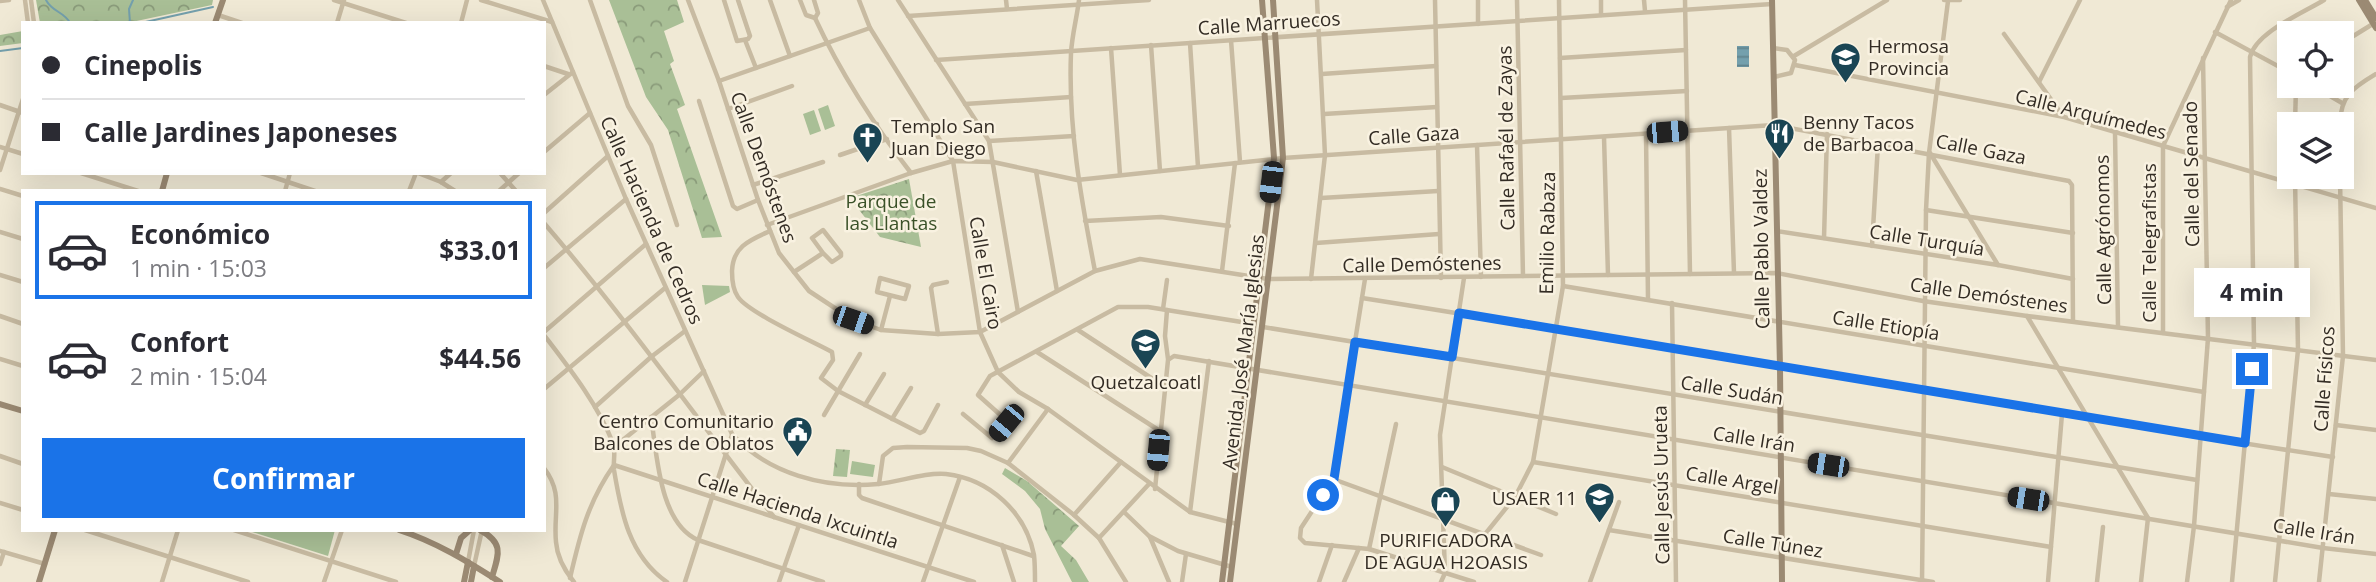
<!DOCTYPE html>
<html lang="es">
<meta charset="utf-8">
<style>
:root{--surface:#fff;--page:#f7f7f7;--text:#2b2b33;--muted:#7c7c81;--line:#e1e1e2;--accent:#1a73e8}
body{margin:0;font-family:"Open Sans",sans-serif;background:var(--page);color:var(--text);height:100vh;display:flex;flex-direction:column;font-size:26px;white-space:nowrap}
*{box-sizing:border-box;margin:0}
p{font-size:23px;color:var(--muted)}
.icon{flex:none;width:38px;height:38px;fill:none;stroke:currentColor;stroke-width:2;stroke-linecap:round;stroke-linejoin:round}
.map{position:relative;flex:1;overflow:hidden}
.drawer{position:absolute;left:21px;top:189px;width:525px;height:343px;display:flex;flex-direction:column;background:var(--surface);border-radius:0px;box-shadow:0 7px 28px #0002}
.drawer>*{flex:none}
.guide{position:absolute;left:21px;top:21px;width:525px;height:154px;border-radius:0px;box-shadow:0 7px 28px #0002;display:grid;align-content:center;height:154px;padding:0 21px;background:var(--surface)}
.fabs{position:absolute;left:2277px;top:21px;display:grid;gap:14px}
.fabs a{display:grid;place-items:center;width:77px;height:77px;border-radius:0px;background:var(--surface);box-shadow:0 7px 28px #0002;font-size:35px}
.end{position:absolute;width:32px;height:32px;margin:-16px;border:9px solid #1a73e8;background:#fff;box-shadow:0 0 0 4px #fff}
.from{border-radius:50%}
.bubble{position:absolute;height:49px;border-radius:0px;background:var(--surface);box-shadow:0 7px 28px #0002;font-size:23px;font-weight:700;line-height:49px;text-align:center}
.car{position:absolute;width:21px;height:42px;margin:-21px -10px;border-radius:9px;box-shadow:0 0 5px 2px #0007;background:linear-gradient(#222 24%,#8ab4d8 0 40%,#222 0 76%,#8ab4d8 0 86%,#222 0)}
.guide b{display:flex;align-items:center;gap:24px;height:66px;font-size:26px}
.guide b+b{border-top:2px solid var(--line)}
.guide i{width:18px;height:18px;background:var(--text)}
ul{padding:12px 0 0;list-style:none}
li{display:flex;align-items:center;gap:21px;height:98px;margin:0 14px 10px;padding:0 7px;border:4px solid transparent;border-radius:0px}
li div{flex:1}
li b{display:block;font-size:26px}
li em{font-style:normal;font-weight:700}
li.on{border-color:var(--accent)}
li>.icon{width:63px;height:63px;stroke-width:1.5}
.cta{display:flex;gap:14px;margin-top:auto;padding:14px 21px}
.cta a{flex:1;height:80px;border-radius:0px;background:var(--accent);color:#fff;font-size:28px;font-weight:700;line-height:80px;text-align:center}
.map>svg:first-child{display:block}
</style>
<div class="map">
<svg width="2376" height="582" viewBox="0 0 2376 582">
<defs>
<pattern id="park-crowns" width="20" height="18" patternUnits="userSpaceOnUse" patternTransform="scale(1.75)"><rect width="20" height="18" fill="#a9bf96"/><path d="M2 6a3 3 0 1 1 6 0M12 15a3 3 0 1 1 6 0" fill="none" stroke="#8a9b7a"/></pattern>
<pattern id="water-rules" width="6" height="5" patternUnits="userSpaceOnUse" patternTransform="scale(1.75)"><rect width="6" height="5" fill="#74a0ad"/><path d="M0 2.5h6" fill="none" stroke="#60838d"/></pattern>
</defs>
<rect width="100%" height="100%" fill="#f0e9d5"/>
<!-- park -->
<g fill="url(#park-crowns)">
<polygon points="36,0 213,0 212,5 127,23 40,23"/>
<polygon points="609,0 677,0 684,22 664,31 674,61 670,64 685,105 677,109 722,237 702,238 668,130 646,97"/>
<polygon points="23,31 23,43 0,46 0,35"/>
<polygon points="909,179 921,247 880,237 850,198"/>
<polygon points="836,449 850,450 847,477 833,476"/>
<polygon points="1005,468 1027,481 1079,526 1061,546 1076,560 1089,582 1072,582 1045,529 1040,509 1025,491 1002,474"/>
</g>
<!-- garden -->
<g fill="#a9bf96">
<polygon points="828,105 835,126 825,130 818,109"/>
<polygon points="814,110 821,131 810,135 803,114"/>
<polygon points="702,285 729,286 730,292 705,305"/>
<polygon points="852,461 875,465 873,477 850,474"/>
<polygon points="246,530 335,530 328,556"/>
</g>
<!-- water -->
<rect fill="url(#water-rules)" x="1737" y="46" width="12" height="21"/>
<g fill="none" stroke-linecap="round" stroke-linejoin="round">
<!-- stream -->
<g stroke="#74a0ad" stroke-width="2">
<path d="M46,0C52,12 65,12 70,23"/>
<polyline points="130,23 129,9 133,0"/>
<polyline points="141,23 213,7"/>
<polyline points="0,51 23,48"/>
</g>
<!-- street -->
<g stroke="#c8bba2" stroke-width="4.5">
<polyline points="25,0 28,23"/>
<polyline points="31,0 34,23"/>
<polyline points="334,0 406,23"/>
<polyline points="481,0 552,22"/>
<path d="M543,0L626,199L732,434C768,474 825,489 878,484C900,482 924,472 946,474C990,479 1026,513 1034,555C1035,564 1035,573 1035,582"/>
<polyline points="590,0 628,106 651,145 677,225"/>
<polyline points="688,0 719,81 758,200 779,253 809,291 853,320 881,330 938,334 980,332 1095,271 1140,259 1268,279 1777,273 1923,301 2027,316 2376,360"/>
<polyline points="724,0 737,41 748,39 750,36 738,0"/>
<polyline points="770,0 790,56"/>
<polyline points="800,0 806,15 815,18 818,13 814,0"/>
<polyline points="859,0 870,28 953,161 980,332 998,372 1019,392 1048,409 1190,512 1237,524"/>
<polyline points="898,0 989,141 1018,312"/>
<polyline points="1006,0 1007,9"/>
<path d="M1079,0C1077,17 1072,35 1071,53C1068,127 1081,199 1095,271"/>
<polyline points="1435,0 1441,278"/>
<polyline points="1478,0 1478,24"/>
<polyline points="1517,0 1523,276"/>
<polyline points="1601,0 1601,15"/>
<polyline points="1644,0 1645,11"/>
<polyline points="1685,0 1690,274"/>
<polyline points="1944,0 1960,0"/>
<polyline points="0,1 9,0"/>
<polyline points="2227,7 2239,0"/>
<polyline points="218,15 242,23"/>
<polyline points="908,16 1149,0"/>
<path d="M815,18C839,70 876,128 911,173"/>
<polyline points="337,23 344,0"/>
<polyline points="461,23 467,0"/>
<polyline points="2215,32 2289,72"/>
<polyline points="2004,34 2063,116"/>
<polyline points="745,40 756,68"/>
<polyline points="1231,40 1240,162"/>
<polyline points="1190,43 1198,167"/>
<polyline points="2342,43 2376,22"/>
<polyline points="1151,45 1160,171"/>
<polyline points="1111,48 1120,175"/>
<polyline points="1773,48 1787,50 1795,60 1791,73 1774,77"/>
<polyline points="1794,56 1887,0"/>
<polyline points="1560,58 1686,50"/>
<polyline points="936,60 1772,4"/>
<polyline points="1795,65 2064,117 2376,208"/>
<polyline points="544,66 568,74"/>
<polyline points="1322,74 1436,66"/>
<polyline points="719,81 870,28"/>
<polyline points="2039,82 2080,0"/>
<polyline points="2313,86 2342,103"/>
<polyline points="544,95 573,72"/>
<polyline points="1561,98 1687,91"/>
<polyline points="699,101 733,206 737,209 758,200"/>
<polyline points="965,104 1071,97"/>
<polyline points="0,105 23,113"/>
<polyline points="728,109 792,86"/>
<polyline points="1324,114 1437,107"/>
<polyline points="2295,124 2296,86"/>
<path d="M2340,124C2340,96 2354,87 2376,74"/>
<polyline points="1729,128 1734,273"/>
<polyline points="858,130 877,124"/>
<polyline points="2115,132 2118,327"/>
<polyline points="1646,134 1648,299"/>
<polyline points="1604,137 1608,275"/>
<polyline points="989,141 1074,136"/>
<polyline points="1477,145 1481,277"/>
<polyline points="0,147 23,154"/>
<polyline points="544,152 590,113"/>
<polyline points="1930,153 1998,265"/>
<polyline points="840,155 887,139"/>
<polyline points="0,170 23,99"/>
<polyline points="1036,171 1057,291"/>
<polyline points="81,173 138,191"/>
<polyline points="261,173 315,191"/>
<polyline points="418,173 441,182 455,191"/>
<polyline points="500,173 516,191"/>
<polyline points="441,182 451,173"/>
<polyline points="753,185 823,162"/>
<polyline points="0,189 23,196"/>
<polyline points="285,191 290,173"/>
<polyline points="409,191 416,173"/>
<polyline points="499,191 519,173"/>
<polyline points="1321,198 1438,191"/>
<polyline points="1926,210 2073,233"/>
<polyline points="544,213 608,156"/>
<polyline points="1085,221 1161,217 1229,226"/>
<path d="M544,223C625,317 697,419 774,517"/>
<polyline points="767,225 911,173 953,161 993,162 1077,180 1283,158 1774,125 2069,181 2072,185 2073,321"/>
<path d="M770,231C750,240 733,246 732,271C732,280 733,290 738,297C749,313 812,341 832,352L833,360L821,378L838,391L920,433L924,431L938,405"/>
<polyline points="1777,231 1998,265 2073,279"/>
<polyline points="0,232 23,239"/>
<polyline points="1824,238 1827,134"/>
<polyline points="1316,243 1439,234"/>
<polyline points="1872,246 1878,144"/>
<polyline points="544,268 626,199"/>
<polyline points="1222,271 1235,163"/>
<polyline points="794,272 823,253 832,262 841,256 841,253 823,230 812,238 823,253"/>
<polyline points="0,275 23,282"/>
<polygon points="880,278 909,286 905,299 877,292"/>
<polyline points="1311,279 1325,155 1317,0"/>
<polyline points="1365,279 1333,479 1301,528 1300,538 1305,543 1369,549 1474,582"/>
<polyline points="1563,286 2204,392"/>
<path d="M1362,298C1686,349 2009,408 2333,457"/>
<polyline points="1672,303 1676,582"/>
<polyline points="1163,309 1167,280"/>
<polyline points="1167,310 1165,336 1168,359"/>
<polyline points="0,316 23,324"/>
<polyline points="2027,316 2148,518 2141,582"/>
<polyline points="1263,327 2197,480"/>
<polyline points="881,330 890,296"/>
<polyline points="1078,330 1165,387"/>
<polyline points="544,332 646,244"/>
<polyline points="2163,333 2163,146 2231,0"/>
<polyline points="938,334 931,288 933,285 947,282"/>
<path d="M544,335C570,369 597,403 613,443C616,451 613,461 614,470C621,512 629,556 667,582"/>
<polyline points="1037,352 1160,431"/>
<polyline points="0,359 23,366"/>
<polyline points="544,389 665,288"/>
<polyline points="865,405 884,374"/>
<polyline points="595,407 651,357 685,331"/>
<polyline points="963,414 992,438 1006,420 978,395 990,376 1118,307 1148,307 1254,324"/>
<polyline points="824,415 860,354"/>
<path d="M651,417C657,454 659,523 698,540L823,582"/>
<polyline points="892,419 911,388"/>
<polyline points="2336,425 2376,430"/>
<polyline points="614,447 679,395 704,371"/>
<polyline points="0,456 23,464"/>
<polyline points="1533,462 2051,547"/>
<polyline points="1008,463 1048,409"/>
<polyline points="1442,467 1556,514"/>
<path d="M544,468C564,494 553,513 556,542C557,556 565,571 574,582"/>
<polyline points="1333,479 1541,555"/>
<polyline points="859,484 859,495 862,498 1033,556"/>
<polyline points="879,484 883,456 893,448 907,447 967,448 981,451 1008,463 1074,515 1099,538 1126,582"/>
<polyline points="1155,489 1168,360 1174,356 2323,548 2376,554"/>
<polyline points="2329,494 2376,499"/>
<polyline points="0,503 23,510"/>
<polyline points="1124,512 1149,536 1178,551 1232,567"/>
<polyline points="1190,512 1209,361"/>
<polyline points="1074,515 1121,462"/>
<polyline points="85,530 248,582"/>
<polyline points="234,530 396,582"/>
<polyline points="1609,530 1933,582"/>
<polyline points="1486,533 1515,497 1533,462 1563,286 1559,0"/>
<polyline points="1150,537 1169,582"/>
<polyline points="1099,538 1149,484"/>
<polyline points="1002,545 1014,582"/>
<polyline points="1369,549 1396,424"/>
<polyline points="0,551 45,564"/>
<polyline points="468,562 474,530"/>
<polyline points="0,564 4,552"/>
<polyline points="474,566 482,530"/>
<path d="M570,578C580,535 588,502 614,465L974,582"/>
<polyline points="162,582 178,530"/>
<polyline points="324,582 342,530"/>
<polyline points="685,582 732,435"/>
<polyline points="779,582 799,525"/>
<polyline points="923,582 960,477"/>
<polyline points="1182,582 1186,554"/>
<polyline points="1319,582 1332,545"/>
<polyline points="1344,582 1359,548"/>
<polyline points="1441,582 1445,573 1440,435 1464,278"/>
<polyline points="1590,582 1619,502"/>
<polyline points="1922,582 1926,210 1929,153 1948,1"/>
<polyline points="2048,582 2062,414"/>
<polyline points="2097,582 2103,527"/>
<polyline points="2187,582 2194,526 2208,338 2203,58"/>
<path d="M2232,582L2254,344L2250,57C2256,32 2303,13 2324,0"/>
<polyline points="2275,582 2298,350 2295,177"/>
<polyline points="2319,582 2343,356 2340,177"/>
</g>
<!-- secondary -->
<g stroke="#9b8a73" stroke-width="6">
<polyline points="1772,0 1780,367 1782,582"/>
<polyline points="2359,0 2376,28"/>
<polyline points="2365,0 2376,18"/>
<polyline points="215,23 223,0"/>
<polyline points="162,191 167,173"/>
<polyline points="0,404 23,411"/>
<path d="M399,530C436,542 467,561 500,582"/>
<path d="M480,530C504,543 499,554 492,577"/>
<polyline points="456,554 461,538 470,530"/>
<polyline points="39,582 55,530"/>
<polyline points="464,582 468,562"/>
<polyline points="471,582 474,566"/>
<polyline points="1222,582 1274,158 1262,0"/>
<polyline points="1230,582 1283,158 1273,0"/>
</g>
</g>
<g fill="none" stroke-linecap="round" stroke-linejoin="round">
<!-- route -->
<polyline stroke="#1a73e8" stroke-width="9" points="1323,495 1334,479 1355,342 1452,357 1459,313 2245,443 2252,369"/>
</g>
<!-- icons -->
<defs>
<symbol id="school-pin" viewBox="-11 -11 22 30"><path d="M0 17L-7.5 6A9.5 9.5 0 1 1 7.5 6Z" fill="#1a4554" stroke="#f9f2e1"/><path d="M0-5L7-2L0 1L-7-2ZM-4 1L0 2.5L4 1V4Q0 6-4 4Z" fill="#fff"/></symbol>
<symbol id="restaurant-pin" viewBox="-11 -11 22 30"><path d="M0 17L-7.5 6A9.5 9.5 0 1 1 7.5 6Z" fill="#1a4554" stroke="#f9f2e1"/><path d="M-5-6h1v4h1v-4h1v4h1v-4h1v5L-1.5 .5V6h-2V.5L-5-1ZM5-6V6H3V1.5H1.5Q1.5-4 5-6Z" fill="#fff"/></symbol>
<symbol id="church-pin" viewBox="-11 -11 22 30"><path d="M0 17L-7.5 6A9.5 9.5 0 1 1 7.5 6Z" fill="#1a4554" stroke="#f9f2e1"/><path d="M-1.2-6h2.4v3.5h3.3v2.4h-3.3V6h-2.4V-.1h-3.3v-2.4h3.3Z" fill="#fff"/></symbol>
<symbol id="civic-pin" viewBox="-11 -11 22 30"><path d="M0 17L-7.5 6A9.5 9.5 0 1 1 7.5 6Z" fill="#1a4554" stroke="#f9f2e1"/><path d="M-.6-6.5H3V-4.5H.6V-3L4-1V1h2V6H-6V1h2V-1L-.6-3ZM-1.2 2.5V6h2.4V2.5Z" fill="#fff"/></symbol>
<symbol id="shop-pin" viewBox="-11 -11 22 30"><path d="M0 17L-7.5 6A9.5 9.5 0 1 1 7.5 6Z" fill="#1a4554" stroke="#f9f2e1"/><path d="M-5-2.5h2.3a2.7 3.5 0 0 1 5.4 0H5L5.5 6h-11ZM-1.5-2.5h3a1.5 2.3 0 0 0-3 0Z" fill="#fff"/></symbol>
</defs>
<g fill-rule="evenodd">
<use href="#school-pin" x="1828" y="40" width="35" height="47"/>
<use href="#restaurant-pin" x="1762" y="116" width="35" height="47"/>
<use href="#church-pin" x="850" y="120" width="35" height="47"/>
<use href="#school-pin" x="1128" y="326" width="35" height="47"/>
<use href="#civic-pin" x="780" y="414" width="35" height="47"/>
<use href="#school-pin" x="1582" y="480" width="35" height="47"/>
<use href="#shop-pin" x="1428" y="484" width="35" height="47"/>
</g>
<g text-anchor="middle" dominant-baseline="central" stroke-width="5" stroke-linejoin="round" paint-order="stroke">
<!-- street labels -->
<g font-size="19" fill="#332c24" stroke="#f9f2e1">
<text transform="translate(1269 23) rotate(-4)">Calle Marruecos</text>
<text transform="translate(2091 114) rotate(14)">Calle Arquímedes</text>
<text transform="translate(1414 135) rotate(-4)">Calle Gaza</text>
<text transform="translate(1506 138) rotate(-91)">Calle Rafaél de Zayas</text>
<text transform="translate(1981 149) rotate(11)">Calle Gaza</text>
<text transform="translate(764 167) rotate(70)">Calle Demóstenes</text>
<text transform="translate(2191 174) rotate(-91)">Calle del Senado</text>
<text transform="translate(652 220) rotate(66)">Calle Hacienda de Cedros</text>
<text transform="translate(2103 230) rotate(-91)">Calle Agrónomos</text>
<text transform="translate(1547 233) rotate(-89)">Emilio Rabaza</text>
<text transform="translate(1927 240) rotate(9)">Calle Turquía</text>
<text transform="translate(2149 243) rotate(-90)">Calle Telegrafistas</text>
<text transform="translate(1761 249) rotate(-91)">Calle Pablo Valdez</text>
<text transform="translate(1422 264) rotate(-1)">Calle Demóstenes</text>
<text transform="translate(986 273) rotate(80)">Calle El Cairo</text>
<text transform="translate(1989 295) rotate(8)">Calle Demóstenes</text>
<text transform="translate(1886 325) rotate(9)">Calle Etiopía</text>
<text transform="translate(1243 352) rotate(-83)">Avenida José María Iglesias</text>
<text transform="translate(2324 379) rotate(-86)">Calle Físicos</text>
<text transform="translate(1732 390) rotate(9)">Calle Sudán</text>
<text transform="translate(1754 439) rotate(9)">Calle Irán</text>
<text transform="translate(1732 480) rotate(9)">Calle Argel</text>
<text transform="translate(1661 485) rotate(-91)">Calle Jesús Urueta</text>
<text transform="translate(798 510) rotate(18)">Calle Hacienda Ixcuintla</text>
<text transform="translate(2314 531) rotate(9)">Calle Irán</text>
<text transform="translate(1773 543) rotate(9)">Calle Túnez</text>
</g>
<!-- poi labels -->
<g font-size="19" fill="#332c24" stroke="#f9f2e1" text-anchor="start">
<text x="1868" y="46">Hermosa<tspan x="1868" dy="22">Provincia</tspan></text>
<text x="1803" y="122">Benny Tacos<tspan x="1803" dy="22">de Barbacoa</tspan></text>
<text x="891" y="126">Templo San<tspan x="891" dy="22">Juan Diego</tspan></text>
<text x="1146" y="382" text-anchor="middle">Quetzalcoatl</text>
<text x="774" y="421" text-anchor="end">Centro Comunitario<tspan x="774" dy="22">Balcones de Oblatos</tspan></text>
<text x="1577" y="498" text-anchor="end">USAER 11</text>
<text x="1446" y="540" text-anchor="middle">PURIFICADORA<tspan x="1446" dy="22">DE AGUA H2OASIS</tspan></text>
</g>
<!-- park labels -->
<g font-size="19" fill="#3a5128" stroke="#f9f2e1">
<text x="891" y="201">Parque de<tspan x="891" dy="22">las Llantas</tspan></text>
</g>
</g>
</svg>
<div class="fabs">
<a><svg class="icon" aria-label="locate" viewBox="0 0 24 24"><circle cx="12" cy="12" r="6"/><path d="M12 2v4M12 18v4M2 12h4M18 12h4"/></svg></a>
<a><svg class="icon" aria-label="layers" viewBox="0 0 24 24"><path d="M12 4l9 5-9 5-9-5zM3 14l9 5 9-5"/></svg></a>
</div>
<i class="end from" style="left:1323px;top:495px"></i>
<i class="end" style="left:2252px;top:369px"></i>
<div class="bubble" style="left:2194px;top:268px;width:116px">4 min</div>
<i class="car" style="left:1667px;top:132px;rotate:85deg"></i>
<i class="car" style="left:1271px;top:182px;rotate:187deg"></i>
<i class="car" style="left:853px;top:320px;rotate:109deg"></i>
<i class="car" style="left:1006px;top:423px;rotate:220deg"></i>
<i class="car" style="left:1158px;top:450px;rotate:185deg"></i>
<i class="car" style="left:1828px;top:465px;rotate:279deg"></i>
<i class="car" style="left:2028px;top:499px;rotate:279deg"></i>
<div class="guide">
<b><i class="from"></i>Cinepolis</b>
<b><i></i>Calle Jardines Japoneses</b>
</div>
<section class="drawer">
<ul>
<li class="on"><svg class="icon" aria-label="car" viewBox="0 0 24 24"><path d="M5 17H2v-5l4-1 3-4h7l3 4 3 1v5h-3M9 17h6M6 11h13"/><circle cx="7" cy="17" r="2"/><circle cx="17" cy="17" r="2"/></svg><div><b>Económico</b><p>1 min · 15:03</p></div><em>$33.01</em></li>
<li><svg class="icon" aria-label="car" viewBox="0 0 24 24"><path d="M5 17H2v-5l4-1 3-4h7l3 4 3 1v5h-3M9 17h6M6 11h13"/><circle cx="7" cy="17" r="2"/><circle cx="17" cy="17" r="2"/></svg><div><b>Confort</b><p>2 min · 15:04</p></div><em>$44.56</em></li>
</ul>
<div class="cta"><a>Confirmar</a></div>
</section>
</div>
